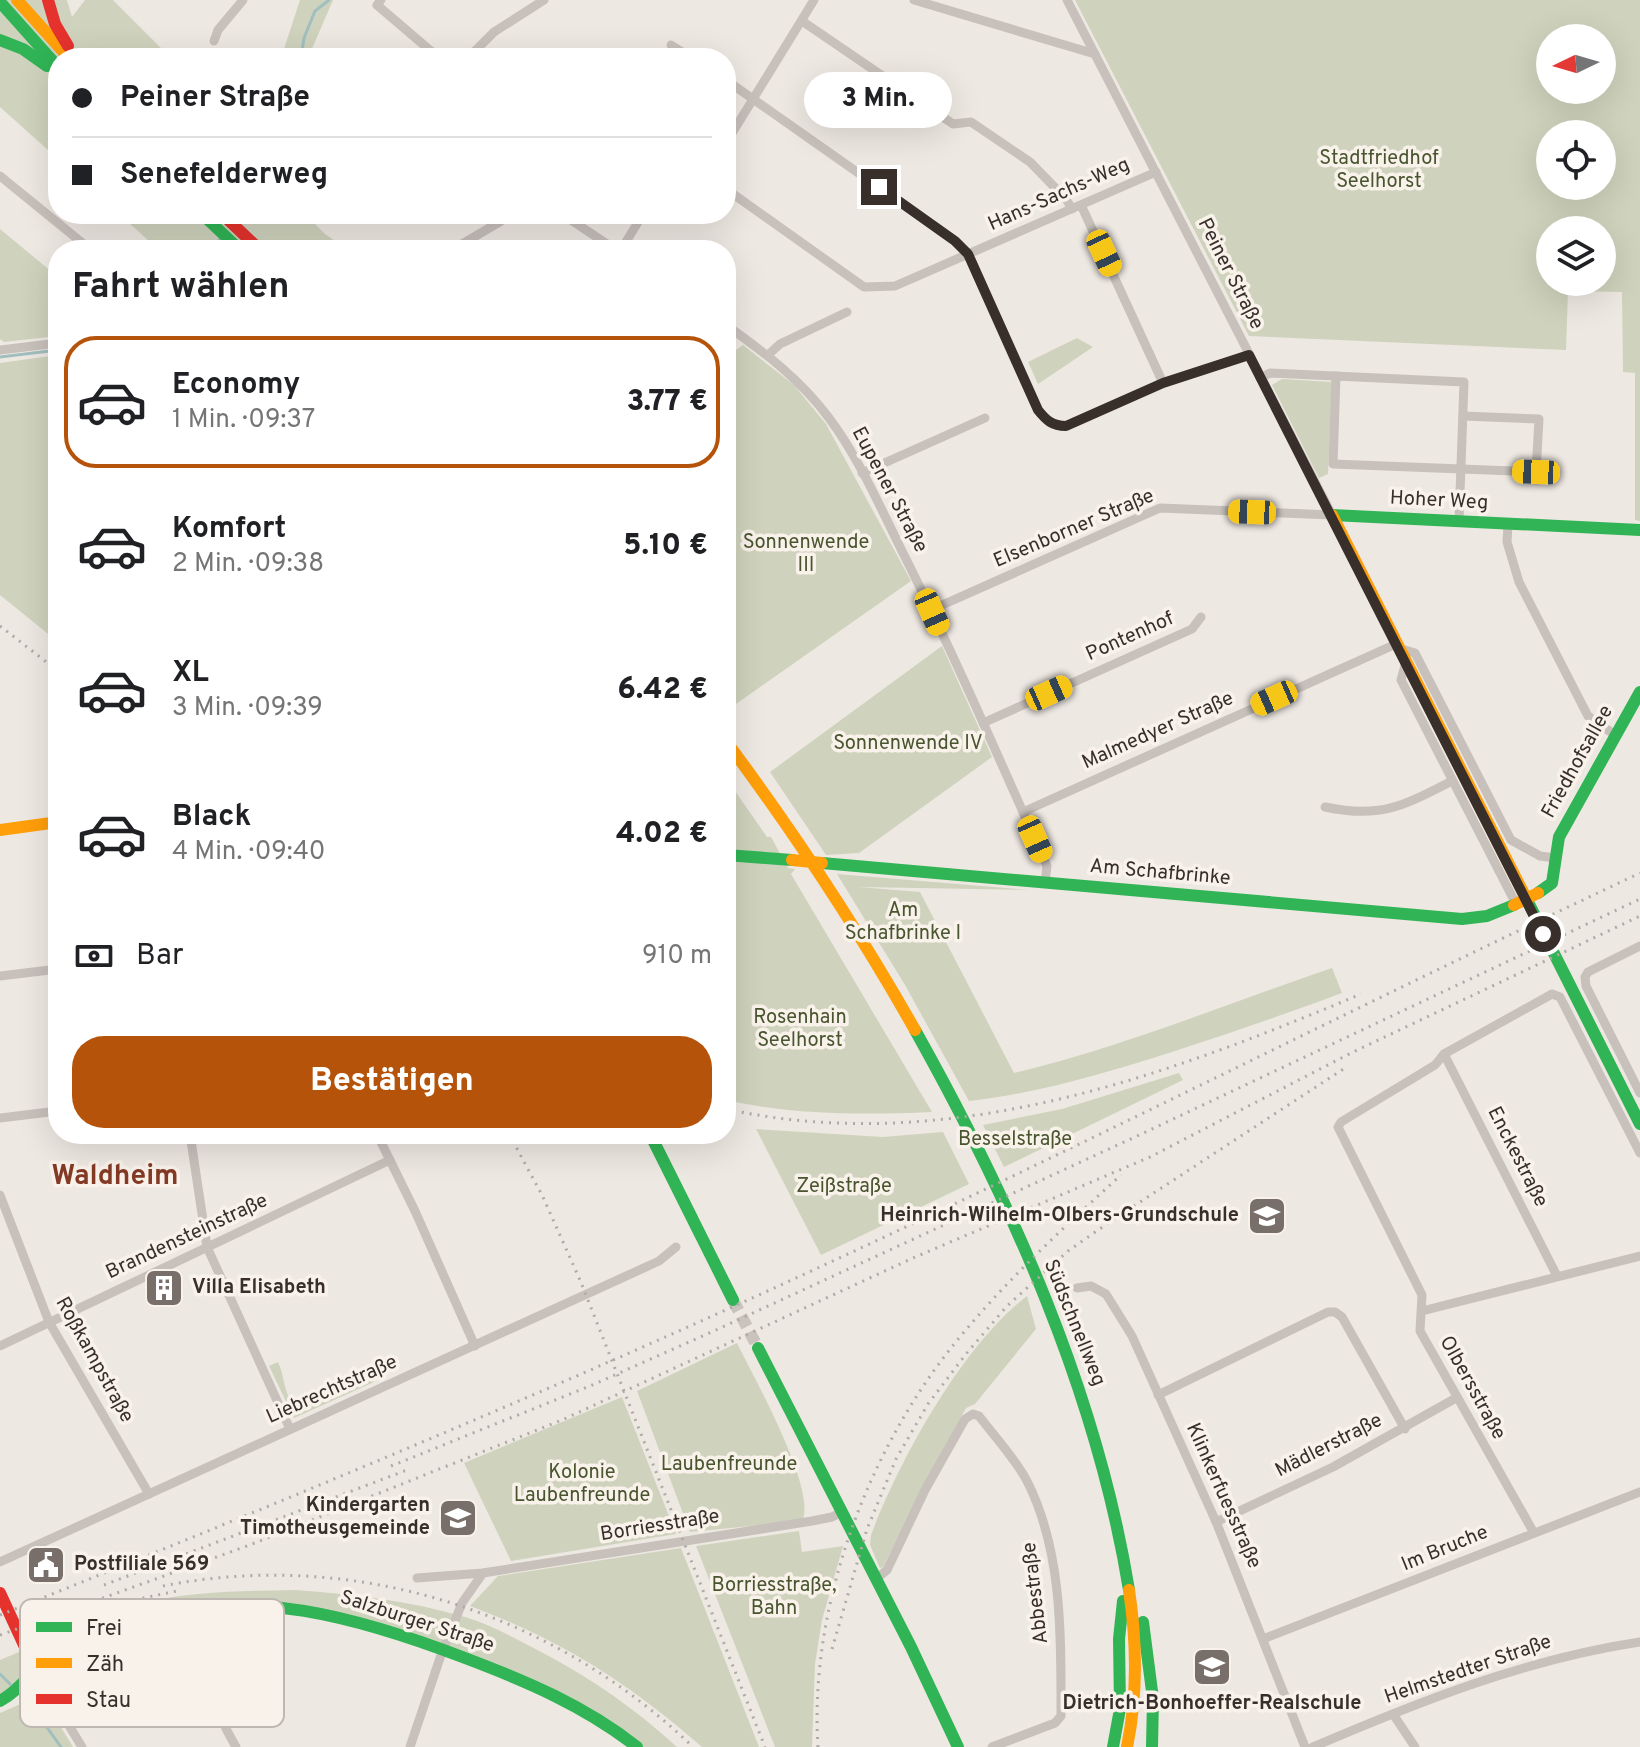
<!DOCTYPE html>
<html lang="de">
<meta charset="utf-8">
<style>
:root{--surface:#fff;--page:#f6f6f6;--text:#202124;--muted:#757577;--line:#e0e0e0;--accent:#b45309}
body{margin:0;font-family:Overpass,sans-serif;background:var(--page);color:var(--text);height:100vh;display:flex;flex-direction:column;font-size:30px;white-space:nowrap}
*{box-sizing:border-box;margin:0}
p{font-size:26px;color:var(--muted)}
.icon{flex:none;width:44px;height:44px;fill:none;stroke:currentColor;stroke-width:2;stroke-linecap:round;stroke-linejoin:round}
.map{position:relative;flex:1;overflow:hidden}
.panel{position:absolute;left:48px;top:240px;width:688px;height:904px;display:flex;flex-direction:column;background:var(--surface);border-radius:32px;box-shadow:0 8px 32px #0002}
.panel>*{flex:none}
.hud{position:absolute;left:48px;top:48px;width:688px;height:176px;border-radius:32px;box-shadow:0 8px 32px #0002;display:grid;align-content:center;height:176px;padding:0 24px;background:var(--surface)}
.needle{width:52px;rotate:265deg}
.controls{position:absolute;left:1536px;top:24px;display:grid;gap:16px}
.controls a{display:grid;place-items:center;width:80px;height:80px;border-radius:50%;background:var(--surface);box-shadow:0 8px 32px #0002;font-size:40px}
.end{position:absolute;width:36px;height:36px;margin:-18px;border:10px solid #382e2a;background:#fff;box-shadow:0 0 0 4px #fff}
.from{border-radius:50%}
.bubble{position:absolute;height:56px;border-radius:28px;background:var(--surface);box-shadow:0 8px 32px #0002;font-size:26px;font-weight:800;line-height:56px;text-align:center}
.car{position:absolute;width:24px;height:48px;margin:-24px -12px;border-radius:10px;box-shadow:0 0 6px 2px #0007;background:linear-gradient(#f5c518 24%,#345 0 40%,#f5c518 0 76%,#345 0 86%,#f5c518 0)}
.hud b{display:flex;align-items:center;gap:28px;height:76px;font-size:30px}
.hud b+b{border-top:2px solid var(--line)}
.hud i{width:20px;height:20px;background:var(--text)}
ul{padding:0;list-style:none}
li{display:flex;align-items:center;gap:24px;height:132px;margin:0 16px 12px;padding:0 8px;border:4px solid transparent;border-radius:32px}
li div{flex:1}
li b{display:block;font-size:30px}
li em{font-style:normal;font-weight:800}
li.selected{border-color:var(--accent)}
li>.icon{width:72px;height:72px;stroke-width:1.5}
h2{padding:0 24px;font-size:36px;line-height:96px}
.pay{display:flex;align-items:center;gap:20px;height:88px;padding:0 24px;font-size:30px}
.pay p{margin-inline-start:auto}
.action{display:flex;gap:16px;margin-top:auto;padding:16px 24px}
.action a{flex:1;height:92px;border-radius:32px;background:var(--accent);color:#fff;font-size:32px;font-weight:800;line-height:92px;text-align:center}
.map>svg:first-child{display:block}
</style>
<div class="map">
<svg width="1640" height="1747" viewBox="0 0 1640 1747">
<rect width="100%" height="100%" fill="#eee8e2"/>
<!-- green -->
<g fill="#cfd3bd" fill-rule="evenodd">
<polygon points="0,0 67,0 72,17 85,0 113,0 171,58 58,58 58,159 0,107"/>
<polygon points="300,0 333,0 308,58 278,58 283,52"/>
<path d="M1075,0H1640V521L1635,520V373L1623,372L1622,292L1568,291L1566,350L1249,336ZM1550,38H1602V90H1550ZM1602,134V186H1550V134ZM1550,230H1602V282H1550Z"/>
<polygon points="119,214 305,214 325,234 348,250 159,250"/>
<polygon points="0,229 58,277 58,336 4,342 0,339"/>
<polygon points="1077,338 1093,347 1038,384 1028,362"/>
<polygon points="743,345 794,385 826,424 911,581 726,711 726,357"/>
<polygon points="58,355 58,642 0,595 0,363"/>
<polygon points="1282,379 1332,382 1328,474 1319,478 1272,385"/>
<polygon points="942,646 992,757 859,853 826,855 770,772"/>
<path d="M726,778L767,837H771L788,868L795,869L791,874L932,1112C864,1115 792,1115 726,1100Z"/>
<path d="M837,874L1029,890L859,887L920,892L1014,1073C1123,1047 1226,1004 1332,968L1342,993C1288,1013 1233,1032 1178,1050C1109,1072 1041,1093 969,1101L905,985Z"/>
<polygon points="1179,1073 1183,1080 1004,1167 983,1125 1062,1109"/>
<polygon points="756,1129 883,1137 943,1132 969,1184 821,1255"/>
<path d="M1027,1296L1036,1329L975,1404L966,1408L923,1487L883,1567L880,1568L870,1545L871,1535C900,1459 962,1346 1027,1296Z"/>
<path d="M737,1343C753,1376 818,1491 802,1521L690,1532L637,1391Z"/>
<path d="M278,1362C285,1378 282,1383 291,1402L293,1401L296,1407L315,1398L317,1401H322L366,1379L367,1381L372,1379L374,1382L294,1418L269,1366Z"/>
<polygon points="622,1397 676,1534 511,1561 464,1463"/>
<polygon points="799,1531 802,1552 843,1546 822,1620 815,1664 812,1747 775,1747 696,1546"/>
<path d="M681,1548L759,1747H702C627,1682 563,1641 470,1606L498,1576Z"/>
<path d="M296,1590C353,1594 410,1601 465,1617C486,1623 507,1634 526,1644C583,1673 630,1704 677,1747H637L519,1678L322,1612L186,1607L49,1650L34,1640C69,1626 104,1611 141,1603C192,1591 244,1591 296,1590Z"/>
<polygon points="19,1652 24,1668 22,1678 0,1697 0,1660"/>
<polygon points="39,1696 42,1696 73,1747 0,1747 0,1713"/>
</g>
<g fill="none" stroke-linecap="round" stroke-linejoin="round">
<!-- stream -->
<g stroke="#a0bfbe" stroke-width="3">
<polyline points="301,58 304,38 315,11 329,0"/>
<polyline points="214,250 219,240"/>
<polyline points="0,357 58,350"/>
<polyline points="0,1674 10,1684"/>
<polyline points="29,1702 61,1747"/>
</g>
<!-- secondary-tunnel -->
<polyline stroke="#cac3bd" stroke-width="12" stroke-dasharray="12 6" stroke-linecap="butt" points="733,1300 758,1348"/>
<!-- street -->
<g stroke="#c7c0bb" stroke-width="9">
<polyline points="381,0 377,5 439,58"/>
<polyline points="914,0 1095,54"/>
<polyline points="1067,0 1332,515"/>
<polyline points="802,21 953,124 971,122 1030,162 1066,199 1072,209"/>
<polyline points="214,41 218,30 243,0"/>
<polyline points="671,45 692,58"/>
<polyline points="468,58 494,32 544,0"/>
<path d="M726,80L955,241L968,254L1038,410C1046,420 1052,426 1066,426L1163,383L1249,355"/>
<polyline points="726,143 814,0"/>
<polyline points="0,176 91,250"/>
<polyline points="726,189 864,287 895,286 1156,172"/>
<polyline points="1081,205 1163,383"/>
<polyline points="487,214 498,223"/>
<polyline points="562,214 616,250"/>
<polyline points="452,250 513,214"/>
<polyline points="621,250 643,214"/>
<path d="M726,325C764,352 801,380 829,418C859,458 880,507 902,551C954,654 1000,761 1047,866L1045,883"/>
<polyline points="0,350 58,343"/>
<polyline points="768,355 780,344 847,312"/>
<polyline points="1336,376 1333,464 1536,472 1539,419 1463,416"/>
<polyline points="1260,378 1270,373 1464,382 1459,521"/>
<polyline points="862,473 985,418"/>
<polyline points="1508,524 1507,542 1519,582 1588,716 1615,735"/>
<polyline points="931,610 1160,508 1332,515"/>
<polyline points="1401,652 1405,650 1415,653 1511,840 1540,856 1555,858"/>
<polyline points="1406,662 1401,680 1516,904"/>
<polyline points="983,723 1192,629 1201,617"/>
<path d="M1325,807C1381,819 1403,806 1452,781"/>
<polyline points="1023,812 1396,644"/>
<polyline points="1640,946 1588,972 1585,977 1586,986 1640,1093"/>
<polyline points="0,976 58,969"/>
<polyline points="1444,1054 1557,1276"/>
<polyline points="0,1118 58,1111"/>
<polyline points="190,1134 207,1247 290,1429"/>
<polyline points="377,1134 415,1211 475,1346"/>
<polyline points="0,1195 49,1322 149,1494"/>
<polyline points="1077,1288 1091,1286 1106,1294 1132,1336 1217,1524 1305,1747"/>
<polyline points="1422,1311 1640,1256"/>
<polyline points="0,1346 390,1160"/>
<polyline points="1158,1395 1328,1312 1335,1312 1342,1317 1405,1429"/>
<polyline points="1216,1522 1333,1467 1456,1398"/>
<polyline points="1534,1533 1420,1331 1422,1295 1338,1127 1341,1122 1435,1065 1444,1054 1552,994 1560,997 1640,1153"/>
<polyline points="0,1562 659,1261 676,1247"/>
<polyline points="417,1578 483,1573 812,1521 832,1517 842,1512"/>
<path d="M876,1579L887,1570L925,1490L965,1419L973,1414L979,1416C995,1437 1015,1458 1027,1481C1063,1552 1061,1638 1061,1716L1055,1723L992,1747"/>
<path d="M186,1607C197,1656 210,1703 236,1747"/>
<polyline points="1263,1639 1640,1492"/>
<polyline points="36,1671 82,1747"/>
<polyline points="1393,1714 1415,1747"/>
<polyline points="410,1747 440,1658 462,1603 483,1573"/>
<path d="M1313,1747C1418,1702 1526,1659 1640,1642"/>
</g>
<!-- fast -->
<g stroke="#30b455" stroke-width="12">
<polyline points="0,2 58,67"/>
<polyline points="0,40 23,49 47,66"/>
<polyline points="202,214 240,250"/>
<polyline points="1332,515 1640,530"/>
<polyline points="726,855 792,860"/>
<polyline points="822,863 1462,919 1487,916 1514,905"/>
<polyline points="1538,893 1552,883 1559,837 1640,692"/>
<polyline points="1527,900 1640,1124"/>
<path d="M915,1030C1012,1203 1097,1393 1129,1590"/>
<polyline points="650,1134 733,1300"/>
<polyline points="758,1348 911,1647 958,1747"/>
<polyline points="1143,1622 1153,1699 1152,1747"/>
<path d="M0,1701C21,1690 31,1670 50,1657C74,1638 109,1625 138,1617C249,1586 361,1618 465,1658C526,1681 585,1706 637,1747"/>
<polyline points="1113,1747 1120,1709 1119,1639 1123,1601"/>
</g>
<!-- slow -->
<g stroke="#ff9f0a" stroke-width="12">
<polyline points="17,0 69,58"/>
<polyline points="1332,515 1527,900"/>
<path d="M726,741C795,834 858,929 915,1030"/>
<polyline points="0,830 58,822"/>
<path d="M1127,1747C1138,1694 1137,1643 1129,1590"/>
</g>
<!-- jam -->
<g stroke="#e5322d" stroke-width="12">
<polyline points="48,0 55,24 68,46"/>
<polyline points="222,214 260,250"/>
<polyline points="0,1593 36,1671"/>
</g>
<!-- rail -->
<g stroke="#afaaa6" stroke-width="3" stroke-dasharray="2 6" stroke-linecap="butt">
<polyline points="0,626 58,671"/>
<path d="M726,1109C946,1157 1161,1078 1361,994"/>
<polyline points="509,1134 542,1195 580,1280 765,1747"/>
<polyline points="391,1466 590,1386 716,1330 1135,1137 1640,899"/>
<polyline points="104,1585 407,1470"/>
<path d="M163,1586C354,1548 553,1612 693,1747"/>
<polyline points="119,1603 177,1591"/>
<path d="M0,1615C252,1514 503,1411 750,1299C1050,1163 1342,1013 1640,873"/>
<polyline points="42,1620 247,1546 562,1420 913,1258 1150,1157 1351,1053 1640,916"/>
<polyline points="0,1635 51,1617"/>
<polyline points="832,1649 867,1529 896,1459 928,1404 966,1354 1007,1306 1068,1251 1114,1219 1348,1066"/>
<path d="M818,1747C809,1609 866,1455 951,1348C1001,1285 1062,1229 1121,1175"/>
</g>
<!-- slow-bridge -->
<g stroke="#ff9f0a" stroke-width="12">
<polyline points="792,860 822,863"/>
<polyline points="1514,905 1538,893"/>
</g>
</g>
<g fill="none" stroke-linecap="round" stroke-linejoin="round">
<!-- route -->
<path stroke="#382e2a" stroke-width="10" d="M879,187L955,241L968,254L1038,410C1046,420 1052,426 1066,426L1163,383L1249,355L1543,934"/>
</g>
<!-- icons -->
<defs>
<symbol id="school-square" viewBox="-11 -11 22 22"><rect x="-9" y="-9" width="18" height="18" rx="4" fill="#786f6a" stroke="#f9f2eb"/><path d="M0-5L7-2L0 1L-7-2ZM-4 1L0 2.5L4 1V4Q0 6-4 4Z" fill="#fff"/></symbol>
<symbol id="building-square" viewBox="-11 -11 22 22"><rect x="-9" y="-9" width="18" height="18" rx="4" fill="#786f6a" stroke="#f9f2eb"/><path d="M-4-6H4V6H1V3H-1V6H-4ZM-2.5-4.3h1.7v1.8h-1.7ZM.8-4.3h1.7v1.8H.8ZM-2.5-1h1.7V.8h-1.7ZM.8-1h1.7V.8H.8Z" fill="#fff"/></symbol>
<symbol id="civic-square" viewBox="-11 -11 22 22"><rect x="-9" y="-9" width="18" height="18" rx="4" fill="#786f6a" stroke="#f9f2eb"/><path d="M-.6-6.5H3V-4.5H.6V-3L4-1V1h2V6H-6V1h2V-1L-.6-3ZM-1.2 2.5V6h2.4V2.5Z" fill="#fff"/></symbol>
</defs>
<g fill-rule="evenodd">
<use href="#school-square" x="1245" y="1194" width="44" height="44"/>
<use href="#building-square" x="142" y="1266" width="44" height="44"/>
<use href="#school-square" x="436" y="1496" width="44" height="44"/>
<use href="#civic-square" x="24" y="1543" width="44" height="44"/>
<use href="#school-square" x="1190" y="1645" width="44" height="44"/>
</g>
<g text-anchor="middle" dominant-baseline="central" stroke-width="7" stroke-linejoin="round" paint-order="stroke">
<!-- park labels -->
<g font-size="20" fill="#48552e" stroke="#f9f2eb">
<text x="1379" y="159">Stadtfriedhof<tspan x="1379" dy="23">Seelhorst</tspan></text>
<text x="806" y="543">Sonnenwende<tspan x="806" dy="23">III</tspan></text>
<text x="908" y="744">Sonnenwende IV</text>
<text x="903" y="911">Am<tspan x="903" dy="23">Schafbrinke I</tspan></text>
<text x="800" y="1018">Rosenhain<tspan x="800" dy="23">Seelhorst</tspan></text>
<text x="1015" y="1140">Besselstraße</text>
<text x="844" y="1187">Zeißstraße</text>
<text x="729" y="1465">Laubenfreunde</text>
<text x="582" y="1473">Kolonie<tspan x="582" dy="23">Laubenfreunde</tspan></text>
<text x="774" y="1586">Borriesstraße,<tspan x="774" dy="23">Bahn</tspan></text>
</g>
<!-- street labels -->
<g font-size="20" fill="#382e2a" stroke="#f9f2eb">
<text transform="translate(1059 195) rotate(-24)">Hans-Sachs-Weg</text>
<text transform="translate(1230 274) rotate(63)">Peiner Straße</text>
<text transform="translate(889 490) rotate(62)">Eupener Straße</text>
<text transform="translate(1439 501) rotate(3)">Hoher Weg</text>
<text transform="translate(1074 529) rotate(-23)">Elsenborner Straße</text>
<text transform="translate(1130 637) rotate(-24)">Pontenhof</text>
<text transform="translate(1158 731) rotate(-24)">Malmedyer Straße</text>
<text transform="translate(1578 762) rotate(-61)">Friedhofsallee</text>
<text transform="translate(1160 873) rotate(5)">Am Schafbrinke</text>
<text transform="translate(1517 1157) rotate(63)">Enckestraße</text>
<text transform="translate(187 1237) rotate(-25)">Brandensteinstraße</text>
<text transform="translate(1074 1323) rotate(68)">Südschnellweg</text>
<text transform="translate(94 1360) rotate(61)">Roßkampstraße</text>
<text transform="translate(1472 1388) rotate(61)">Olbersstraße</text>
<text transform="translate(332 1390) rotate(-24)">Liebrechtstraße</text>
<text transform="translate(1329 1446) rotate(-27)">Mädlerstraße</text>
<text transform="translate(1223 1496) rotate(66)">Klinkerfuesstraße</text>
<text transform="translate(660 1526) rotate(-9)">Borriesstraße</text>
<text transform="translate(1445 1549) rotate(-22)">Im Bruche</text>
<text transform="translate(1036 1593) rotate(-97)">Abbestraße</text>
<text transform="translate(417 1622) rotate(18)">Salzburger Straße</text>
<text transform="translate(1468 1670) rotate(-19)">Helmstedter Straße</text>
</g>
<!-- poi labels -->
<g font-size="20" font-weight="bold" fill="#382e2a" stroke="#f9f2eb" text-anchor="end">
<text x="1239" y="1216">Heinrich-Wilhelm-Olbers-Grundschule</text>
<text x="192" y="1288" text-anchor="start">Villa Elisabeth</text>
<text x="430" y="1506">Kindergarten<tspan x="430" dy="23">Timotheusgemeinde</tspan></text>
<text x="74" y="1565" text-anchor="start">Postfiliale 569</text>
<text x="1212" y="1704" text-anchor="middle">Dietrich-Bonhoeffer-Realschule</text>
</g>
<!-- district labels -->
<g font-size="28" font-weight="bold" fill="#843a25" stroke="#f9f2eb">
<text x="115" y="1177">Waldheim</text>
</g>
</g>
<!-- legend -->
<rect x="20" y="1599" width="264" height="128" rx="12" fill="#f9f2eb" stroke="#bfb7b1" stroke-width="2"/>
<rect x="36" y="1622" width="36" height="10" fill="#30b455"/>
<rect x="36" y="1658" width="36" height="10" fill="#ff9f0a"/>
<rect x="36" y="1694" width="36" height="10" fill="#e5322d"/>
<g font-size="22" fill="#382e2a">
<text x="86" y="1635">Frei</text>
<text x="86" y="1671">Zäh</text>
<text x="86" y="1707">Stau</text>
</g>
</svg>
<div class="controls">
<a><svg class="needle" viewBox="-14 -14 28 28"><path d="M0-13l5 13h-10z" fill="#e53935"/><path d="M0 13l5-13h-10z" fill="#757577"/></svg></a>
<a><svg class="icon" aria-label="locate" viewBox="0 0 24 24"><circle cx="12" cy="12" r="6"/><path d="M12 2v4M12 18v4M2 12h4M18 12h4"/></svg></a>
<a><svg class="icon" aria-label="layers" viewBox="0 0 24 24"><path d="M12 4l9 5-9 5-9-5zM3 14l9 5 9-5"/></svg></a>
</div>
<i class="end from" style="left:1543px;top:934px"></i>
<i class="end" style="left:879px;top:187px"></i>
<div class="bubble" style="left:804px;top:72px;width:148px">3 Min.</div>
<i class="car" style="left:1104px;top:253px;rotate:155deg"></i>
<i class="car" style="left:1536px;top:472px;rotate:272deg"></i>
<i class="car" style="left:1252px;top:512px;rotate:272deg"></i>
<i class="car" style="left:932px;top:612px;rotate:156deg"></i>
<i class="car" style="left:1049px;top:693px;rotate:66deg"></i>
<i class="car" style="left:1274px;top:698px;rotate:246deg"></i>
<i class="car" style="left:1035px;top:839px;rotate:156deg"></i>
<div class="hud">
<b><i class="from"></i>Peiner Straße</b>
<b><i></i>Senefelderweg</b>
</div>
<section class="panel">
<h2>Fahrt wählen</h2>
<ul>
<li class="selected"><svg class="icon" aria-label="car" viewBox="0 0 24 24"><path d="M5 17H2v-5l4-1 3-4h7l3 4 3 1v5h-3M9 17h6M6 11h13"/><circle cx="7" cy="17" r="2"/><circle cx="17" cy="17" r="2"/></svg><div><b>Economy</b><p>1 Min. · 09:37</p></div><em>3.77 €</em></li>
<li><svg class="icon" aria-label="car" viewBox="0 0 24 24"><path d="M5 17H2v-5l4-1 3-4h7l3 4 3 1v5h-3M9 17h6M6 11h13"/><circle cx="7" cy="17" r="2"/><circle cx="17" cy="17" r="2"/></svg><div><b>Komfort</b><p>2 Min. · 09:38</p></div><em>5.10 €</em></li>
<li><svg class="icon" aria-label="car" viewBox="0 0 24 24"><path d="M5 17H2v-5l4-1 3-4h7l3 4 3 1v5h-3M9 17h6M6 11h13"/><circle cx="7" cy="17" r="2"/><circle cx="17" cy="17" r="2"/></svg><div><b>XL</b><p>3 Min. · 09:39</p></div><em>6.42 €</em></li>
<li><svg class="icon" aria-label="car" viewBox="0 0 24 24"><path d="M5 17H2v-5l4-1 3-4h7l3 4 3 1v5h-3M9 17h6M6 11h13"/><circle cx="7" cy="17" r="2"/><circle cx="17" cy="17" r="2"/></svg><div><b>Black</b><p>4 Min. · 09:40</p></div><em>4.02 €</em></li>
</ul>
<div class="pay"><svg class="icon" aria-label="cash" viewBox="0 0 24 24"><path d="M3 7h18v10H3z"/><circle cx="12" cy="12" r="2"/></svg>Bar<p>910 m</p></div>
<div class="action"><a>Bestätigen</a></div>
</section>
</div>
